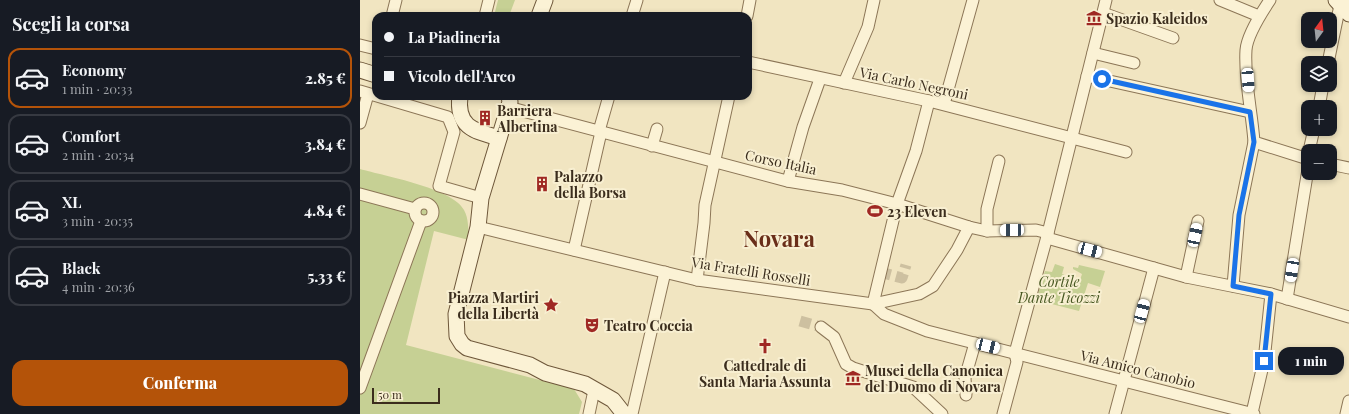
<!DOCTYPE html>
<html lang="it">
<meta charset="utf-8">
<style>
:root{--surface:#171b24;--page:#20242c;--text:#f1f3f6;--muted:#9ea1a6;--line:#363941;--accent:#b45309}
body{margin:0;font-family:"Playfair Display",serif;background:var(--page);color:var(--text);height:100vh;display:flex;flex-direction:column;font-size:15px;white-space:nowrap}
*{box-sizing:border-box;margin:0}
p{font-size:13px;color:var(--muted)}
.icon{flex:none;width:22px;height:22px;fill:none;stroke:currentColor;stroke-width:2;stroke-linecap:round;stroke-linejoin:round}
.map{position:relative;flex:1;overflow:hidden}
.panel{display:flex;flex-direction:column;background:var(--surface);width:360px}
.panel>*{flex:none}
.hud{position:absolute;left:12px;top:12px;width:380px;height:88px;border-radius:12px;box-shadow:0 2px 6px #0003;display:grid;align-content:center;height:88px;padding:0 12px;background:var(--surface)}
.needle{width:26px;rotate:15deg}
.tools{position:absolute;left:941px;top:12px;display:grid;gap:8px}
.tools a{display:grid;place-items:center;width:36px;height:36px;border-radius:8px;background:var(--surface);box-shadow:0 2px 6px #0003;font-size:20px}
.scale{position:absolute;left:12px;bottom:10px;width:68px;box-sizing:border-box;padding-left:4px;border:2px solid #3b2d1d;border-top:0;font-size:11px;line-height:14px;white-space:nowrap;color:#3b2d1d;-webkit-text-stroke:3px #f8efd1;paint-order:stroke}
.end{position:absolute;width:18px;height:18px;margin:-9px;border:5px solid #1a73e8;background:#fff;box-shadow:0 0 0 2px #fff}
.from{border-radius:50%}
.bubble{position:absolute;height:28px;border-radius:12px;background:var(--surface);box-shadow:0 2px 6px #0003;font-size:13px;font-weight:800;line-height:28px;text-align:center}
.car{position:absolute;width:12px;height:24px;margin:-12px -6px;border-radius:5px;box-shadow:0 0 3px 1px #0007;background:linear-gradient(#fff 24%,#345 0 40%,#fff 0 76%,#345 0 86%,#fff 0)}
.hud b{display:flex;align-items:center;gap:14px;height:38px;font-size:15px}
.hud b+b{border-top:1px solid var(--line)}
.hud i{width:10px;height:10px;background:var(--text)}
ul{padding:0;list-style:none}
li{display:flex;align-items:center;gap:12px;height:60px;margin:0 8px 6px;padding:0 4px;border:2px solid var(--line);border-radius:12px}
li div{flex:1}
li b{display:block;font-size:15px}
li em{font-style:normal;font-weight:800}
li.on{border-color:var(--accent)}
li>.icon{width:36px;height:36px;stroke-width:1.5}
h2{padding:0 12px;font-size:18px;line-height:48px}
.primary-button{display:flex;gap:8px;margin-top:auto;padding:8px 12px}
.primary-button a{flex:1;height:46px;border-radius:12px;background:var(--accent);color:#fff;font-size:16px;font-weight:800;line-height:46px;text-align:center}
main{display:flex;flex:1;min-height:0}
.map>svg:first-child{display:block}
</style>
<main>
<section class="panel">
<h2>Scegli la corsa</h2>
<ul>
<li class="on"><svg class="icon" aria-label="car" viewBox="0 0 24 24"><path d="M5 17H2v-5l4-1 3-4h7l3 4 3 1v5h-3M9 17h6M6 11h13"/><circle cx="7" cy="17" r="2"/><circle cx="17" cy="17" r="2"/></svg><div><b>Economy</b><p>1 min · 20:33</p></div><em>2.85 €</em></li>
<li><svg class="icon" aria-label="car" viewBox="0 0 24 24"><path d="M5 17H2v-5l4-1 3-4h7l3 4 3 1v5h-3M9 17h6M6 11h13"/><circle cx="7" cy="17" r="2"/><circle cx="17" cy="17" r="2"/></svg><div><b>Comfort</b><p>2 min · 20:34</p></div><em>3.84 €</em></li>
<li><svg class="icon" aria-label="car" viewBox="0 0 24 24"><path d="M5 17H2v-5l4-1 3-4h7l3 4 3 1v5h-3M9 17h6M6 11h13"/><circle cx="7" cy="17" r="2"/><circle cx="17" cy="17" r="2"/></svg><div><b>XL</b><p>3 min · 20:35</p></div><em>4.84 €</em></li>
<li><svg class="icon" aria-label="car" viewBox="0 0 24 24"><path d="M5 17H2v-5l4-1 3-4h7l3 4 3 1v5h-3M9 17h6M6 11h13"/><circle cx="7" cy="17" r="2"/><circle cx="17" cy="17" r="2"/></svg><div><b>Black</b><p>4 min · 20:36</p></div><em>5.33 €</em></li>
</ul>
<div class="primary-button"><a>Conferma</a></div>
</section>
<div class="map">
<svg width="989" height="414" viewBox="0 0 989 414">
<rect width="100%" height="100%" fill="#f1e5c1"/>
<!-- green -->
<g fill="#c6d094">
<polygon points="138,0 155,0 149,16 134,16"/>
<path d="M0,169C24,176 93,188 104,210C109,219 108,230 109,240L74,231L46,345L214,389L222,402L219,414H0Z"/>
<polygon points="695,264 704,267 702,274 720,280 722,274 713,269 713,267 718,268 719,265 745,271 740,287 728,283 719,311 676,300 685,271 692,272"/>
</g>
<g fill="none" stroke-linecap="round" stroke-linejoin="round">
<!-- street-tunnel -->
<g stroke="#cdc0a0" stroke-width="11" stroke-dasharray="11 5.5" stroke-linecap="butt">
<polyline points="520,272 542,278 546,265"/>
<polyline points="440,321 461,327"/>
</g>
<defs>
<g id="street">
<polyline points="860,0 899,16"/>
<path d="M910,0C902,12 887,35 886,50C884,80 892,112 894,142L948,159"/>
<polyline points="743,13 813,38"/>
<polyline points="32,16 36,0"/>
<polyline points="125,16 129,0"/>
<polyline points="272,16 277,0"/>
<polyline points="387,16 390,0"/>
<polyline points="0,45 16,49"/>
<polyline points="733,53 774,63"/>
<polyline points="388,62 569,101 766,152"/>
<polyline points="968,63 980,5 987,0"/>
<polyline points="727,76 890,112"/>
<polyline points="484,83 508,27 514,0"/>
<polyline points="0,91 88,117 94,132 79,186 121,198"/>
<polyline points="584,104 613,0"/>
<polyline points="148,107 427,181 482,190 537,204 609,227 627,231 676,230 688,233"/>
<polyline points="959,107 963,85"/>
<polyline points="0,123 8,94"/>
<polyline points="239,131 249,96"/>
<polyline points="292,146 297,129"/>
<polyline points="949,151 954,129"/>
<polyline points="970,164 989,168"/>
<polyline points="428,181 443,127 460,79"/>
<polyline points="0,194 55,209"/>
<circle cx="64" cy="212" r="9"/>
<polyline points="118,227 337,280 513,304 559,294 573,286 597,250 609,227"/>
<polyline points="627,231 627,209 639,161"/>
<polyline points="687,238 826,277 911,294 989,317"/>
<polyline points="214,250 241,132"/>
<polyline points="826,277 838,221"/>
<polyline points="337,280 344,223 345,205 369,96"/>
<polyline points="873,286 879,215 894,142"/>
<polyline points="927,299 948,169"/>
<polyline points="513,304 524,314 567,331 894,414"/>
<polyline points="513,304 537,204 556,151 569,101"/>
<polyline points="461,327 474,337 486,364 493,368 553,387 582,414"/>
<polyline points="0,388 61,221"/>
<polyline points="606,395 605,378 615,343"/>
<polyline points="892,413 904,361 911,294"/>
<polyline points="229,414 233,395"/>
<polyline points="272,414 305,272"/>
<polyline points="643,414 657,362 655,353 688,233 746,0"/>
<polyline points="755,414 794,268"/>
<polyline points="986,414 989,401"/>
</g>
<g id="secondary">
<polyline points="976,0 989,14"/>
<polyline points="179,16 185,0"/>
<polyline points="0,70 16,75"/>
<path d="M100,96C96,127 114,131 139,138"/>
<polyline points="149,96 150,102 121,198 118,227 96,314 97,336 102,344 107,348 170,365 185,373 225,384 253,400 264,414"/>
</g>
</defs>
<!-- street casing -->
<use href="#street" stroke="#8c7657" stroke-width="13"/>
<!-- secondary casing -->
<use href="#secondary" stroke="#6e573a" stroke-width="17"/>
<!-- street -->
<use href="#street" stroke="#fbf2d5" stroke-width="11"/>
<!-- secondary -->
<use href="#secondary" stroke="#fbf2d5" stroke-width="15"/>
</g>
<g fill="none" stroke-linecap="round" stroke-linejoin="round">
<!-- route -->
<polyline stroke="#1a73e8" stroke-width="5" points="742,79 890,112 894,142 879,215 873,286 911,294 904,361"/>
</g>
<!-- icons -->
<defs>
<symbol id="museum-bare" viewBox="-9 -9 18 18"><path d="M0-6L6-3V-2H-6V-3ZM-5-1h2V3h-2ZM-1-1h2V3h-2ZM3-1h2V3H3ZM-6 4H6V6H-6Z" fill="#9f2823" stroke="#f8efd1" stroke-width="2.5" paint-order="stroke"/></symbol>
<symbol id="building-bare" viewBox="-9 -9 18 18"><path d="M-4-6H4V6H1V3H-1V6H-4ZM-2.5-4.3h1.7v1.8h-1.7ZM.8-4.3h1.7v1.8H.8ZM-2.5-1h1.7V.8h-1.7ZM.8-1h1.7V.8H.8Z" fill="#9f2823" stroke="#f8efd1" stroke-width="2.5" paint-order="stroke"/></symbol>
<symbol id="stadium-bare" viewBox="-9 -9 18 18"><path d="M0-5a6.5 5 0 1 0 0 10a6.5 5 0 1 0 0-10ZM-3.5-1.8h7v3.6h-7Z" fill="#9f2823" stroke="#f8efd1" stroke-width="2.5" paint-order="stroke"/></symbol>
<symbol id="sight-bare" viewBox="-9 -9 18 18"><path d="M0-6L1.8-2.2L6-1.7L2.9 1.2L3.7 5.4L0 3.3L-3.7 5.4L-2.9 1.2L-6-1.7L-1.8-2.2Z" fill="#9f2823" stroke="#f8efd1" stroke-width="2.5" paint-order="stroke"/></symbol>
<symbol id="theatre-bare" viewBox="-9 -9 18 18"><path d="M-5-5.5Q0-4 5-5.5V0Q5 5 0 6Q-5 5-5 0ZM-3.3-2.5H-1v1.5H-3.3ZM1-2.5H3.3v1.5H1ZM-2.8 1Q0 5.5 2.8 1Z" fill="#9f2823" stroke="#f8efd1" stroke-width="2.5" paint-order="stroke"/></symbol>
<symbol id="church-bare" viewBox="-9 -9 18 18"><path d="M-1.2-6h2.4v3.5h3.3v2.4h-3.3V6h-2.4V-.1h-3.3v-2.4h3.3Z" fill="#9f2823" stroke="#f8efd1" stroke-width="2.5" paint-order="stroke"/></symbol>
</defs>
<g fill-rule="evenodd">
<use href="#museum-bare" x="723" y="7" width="22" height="22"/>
<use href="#building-bare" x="114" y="107" width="22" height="22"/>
<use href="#building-bare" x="171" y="173" width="22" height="22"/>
<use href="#stadium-bare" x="504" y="200" width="22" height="22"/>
<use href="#sight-bare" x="180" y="294" width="22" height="22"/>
<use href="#theatre-bare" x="221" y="314" width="22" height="22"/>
<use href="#church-bare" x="394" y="335" width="22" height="22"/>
<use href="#museum-bare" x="482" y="367" width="22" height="22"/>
</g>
<g text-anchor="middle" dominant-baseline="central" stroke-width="4" stroke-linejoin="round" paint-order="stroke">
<!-- poi labels -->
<g font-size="14" font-weight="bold" fill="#3b2d1d" stroke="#f8efd1" text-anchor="start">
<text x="746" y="18">Spazio Kaleidos</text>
<text x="137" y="110">Barriera<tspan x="137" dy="16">Albertina</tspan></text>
<text x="194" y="176">Palazzo<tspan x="194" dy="16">della Borsa</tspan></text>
<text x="527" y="211">23 Eleven</text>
<text x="179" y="297" text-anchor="end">Piazza Martiri<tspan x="179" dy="16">della Libertà</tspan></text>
<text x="244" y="325">Teatro Coccia</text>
<text x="405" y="365" text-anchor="middle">Cattedrale di<tspan x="405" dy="16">Santa Maria Assunta</tspan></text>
<text x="505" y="370">Musei della Canonica<tspan x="505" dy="16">del Duomo di Novara</tspan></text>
</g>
<!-- street labels -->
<g font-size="14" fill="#3b2d1d" stroke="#f8efd1">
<text transform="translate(554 83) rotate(12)">Via Carlo Negroni</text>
<text transform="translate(421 162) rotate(12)">Corso Italia</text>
<text transform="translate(391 271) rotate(9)">Via Fratelli Rosselli</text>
<text transform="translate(778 369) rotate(14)">Via Amico Canobio</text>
</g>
<!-- park labels -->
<g font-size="14" font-style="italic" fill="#485822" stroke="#f8efd1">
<text x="699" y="281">Cortile<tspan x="699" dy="16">Dante Ticozzi</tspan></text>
</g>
<!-- town labels -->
<g font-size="22" font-weight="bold" fill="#6a2e19" stroke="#f8efd1">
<text x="419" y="238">Novara</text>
</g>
</g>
</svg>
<div class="tools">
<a><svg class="needle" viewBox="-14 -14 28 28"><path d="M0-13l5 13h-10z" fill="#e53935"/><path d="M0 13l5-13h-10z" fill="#9ea1a6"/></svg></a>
<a><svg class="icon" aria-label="layers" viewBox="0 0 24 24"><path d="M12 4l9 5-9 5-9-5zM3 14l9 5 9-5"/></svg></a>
<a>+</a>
<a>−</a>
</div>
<div class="scale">50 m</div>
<i class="end from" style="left:742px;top:79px"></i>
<i class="end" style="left:904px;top:361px"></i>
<div class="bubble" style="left:918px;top:347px;width:66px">1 min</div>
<i class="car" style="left:888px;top:80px;rotate:176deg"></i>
<i class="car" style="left:652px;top:230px;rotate:269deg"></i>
<i class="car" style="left:835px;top:235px;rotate:12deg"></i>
<i class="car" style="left:730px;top:250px;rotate:105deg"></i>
<i class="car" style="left:932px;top:270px;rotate:189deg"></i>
<i class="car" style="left:782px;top:311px;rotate:15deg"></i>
<i class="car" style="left:628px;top:346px;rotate:104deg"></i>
<div class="hud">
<b><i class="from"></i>La Piadineria</b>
<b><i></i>Vicolo dell'Arco</b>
</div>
</div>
</main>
